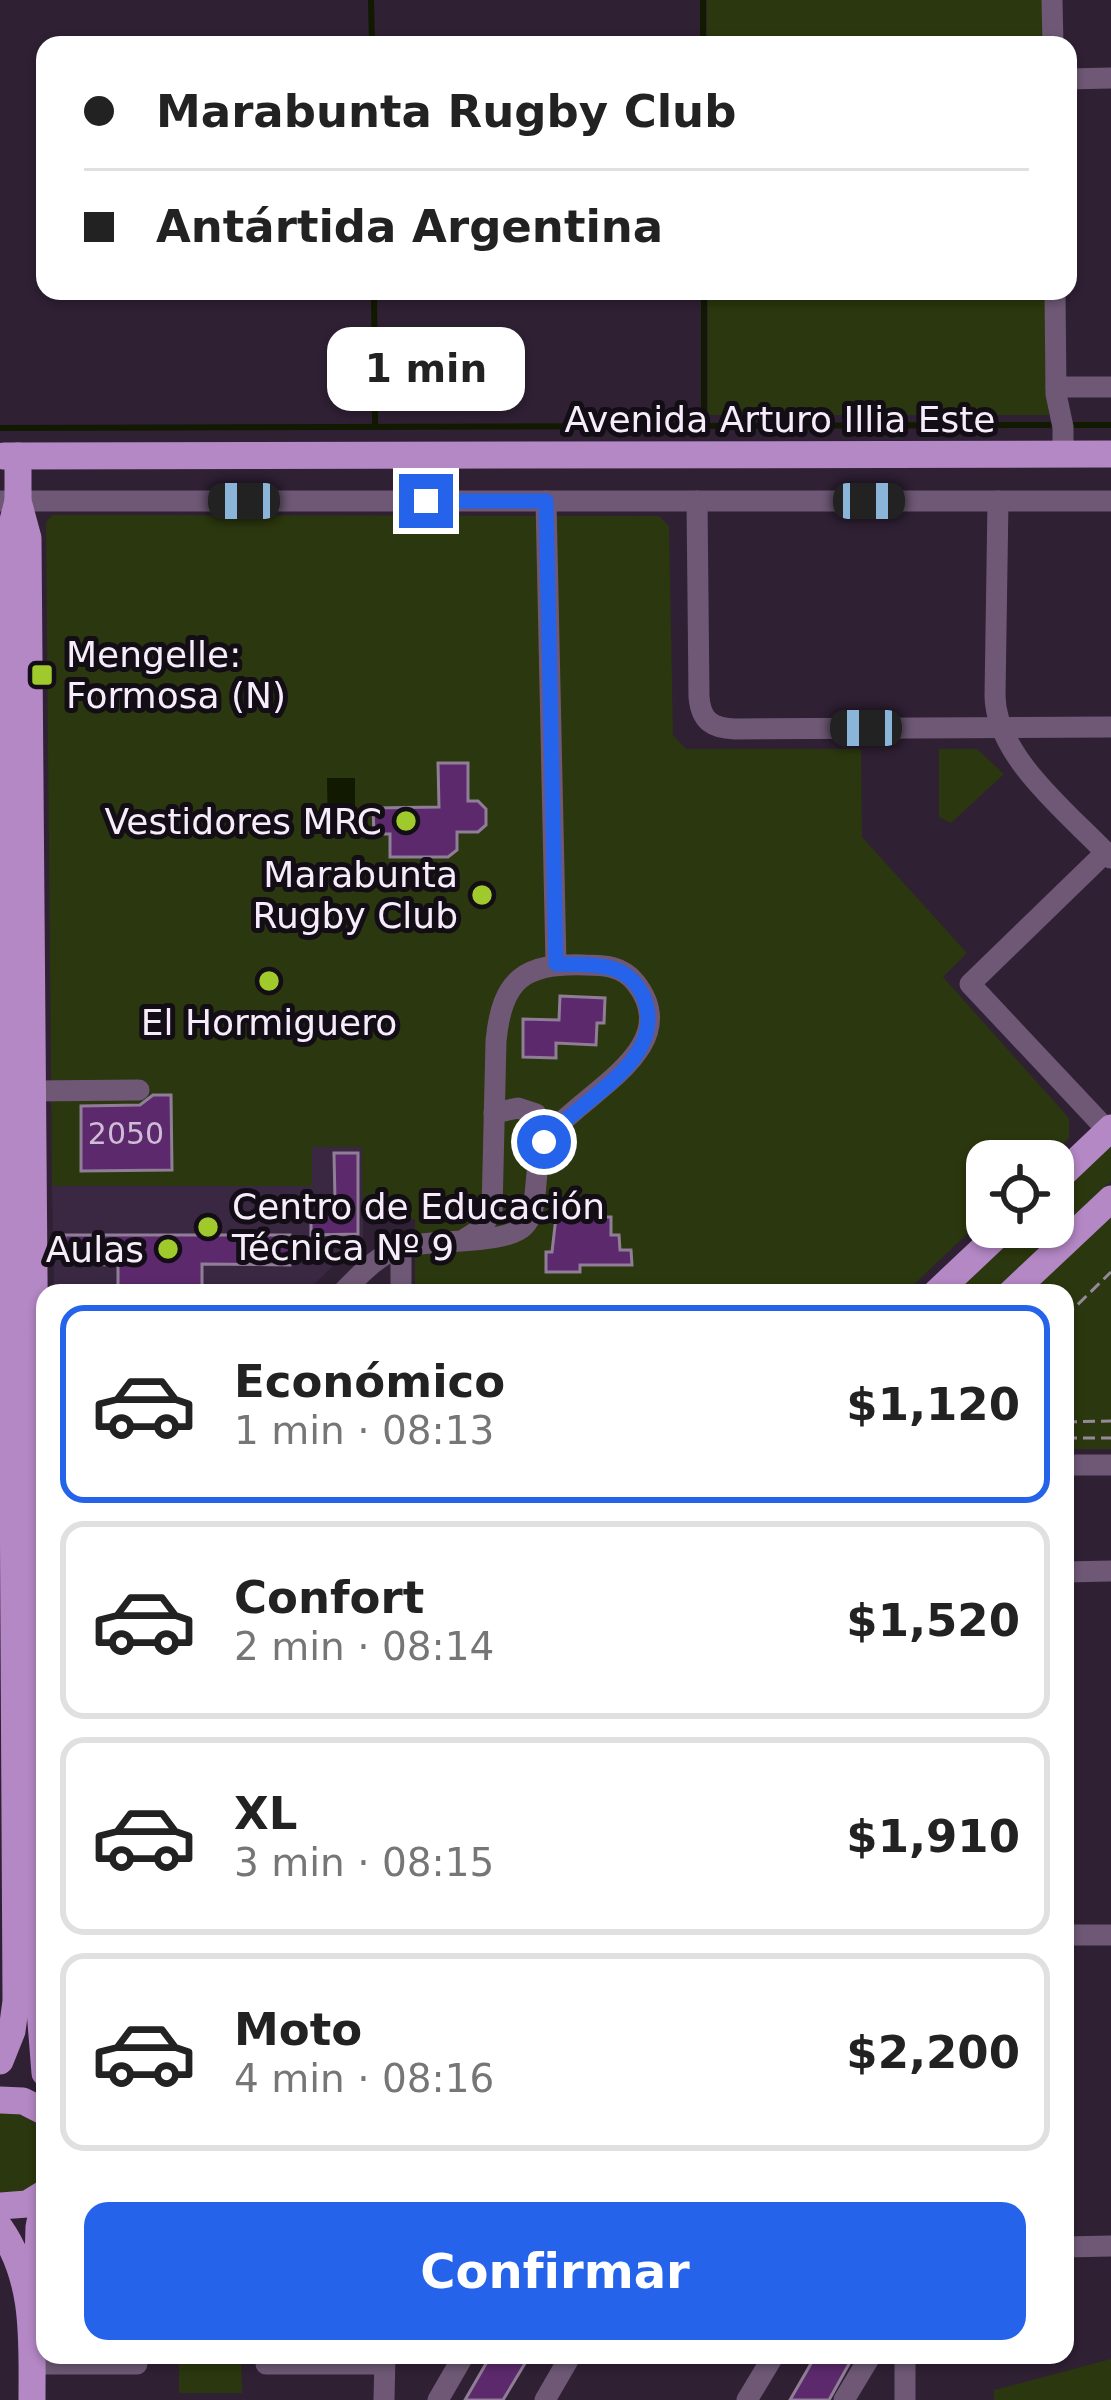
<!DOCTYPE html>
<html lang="es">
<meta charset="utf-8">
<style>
:root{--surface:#fff;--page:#f6f6f6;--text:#222;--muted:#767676;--line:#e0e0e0;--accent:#2563eb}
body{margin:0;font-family:"DejaVu Sans",sans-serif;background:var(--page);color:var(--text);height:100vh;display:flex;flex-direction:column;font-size:45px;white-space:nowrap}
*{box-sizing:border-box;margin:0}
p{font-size:39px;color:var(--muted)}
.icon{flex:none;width:66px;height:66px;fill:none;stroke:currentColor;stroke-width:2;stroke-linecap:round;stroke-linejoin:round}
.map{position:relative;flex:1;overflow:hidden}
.panel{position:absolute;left:36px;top:1284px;width:1038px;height:1080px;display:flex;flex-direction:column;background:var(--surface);border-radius:24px;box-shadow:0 3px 9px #0004}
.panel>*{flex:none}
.hud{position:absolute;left:36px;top:36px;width:1041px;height:264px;border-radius:24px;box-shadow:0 3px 9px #0004;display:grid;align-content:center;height:264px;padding:0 48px;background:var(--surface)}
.buttons{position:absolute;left:966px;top:1140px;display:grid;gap:24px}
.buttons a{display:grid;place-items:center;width:108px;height:108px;border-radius:24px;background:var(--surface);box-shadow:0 3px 9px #0004;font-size:60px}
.end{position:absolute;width:54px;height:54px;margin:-27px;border:15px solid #2563eb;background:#fff;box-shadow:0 0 0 6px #fff}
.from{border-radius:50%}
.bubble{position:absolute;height:84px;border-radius:24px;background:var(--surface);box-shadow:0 3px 9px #0004;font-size:39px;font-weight:700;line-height:84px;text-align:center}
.car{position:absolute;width:36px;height:72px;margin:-36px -18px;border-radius:15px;box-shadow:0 0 9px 3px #0007;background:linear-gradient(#222 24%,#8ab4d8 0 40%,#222 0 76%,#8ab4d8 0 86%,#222 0)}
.hud b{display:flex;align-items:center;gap:42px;height:114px;font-size:45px}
.hud b+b{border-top:3px solid var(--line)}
.hud i{width:30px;height:30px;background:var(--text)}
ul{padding:21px 0 0;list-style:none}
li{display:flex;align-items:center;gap:36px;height:198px;margin:0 24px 18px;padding:0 24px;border:6px solid var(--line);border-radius:24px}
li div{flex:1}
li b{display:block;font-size:45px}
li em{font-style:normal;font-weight:700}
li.active{border-color:var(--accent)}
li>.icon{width:108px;height:108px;stroke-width:1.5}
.primary-button{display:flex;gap:24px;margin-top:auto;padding:24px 48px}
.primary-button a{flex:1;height:138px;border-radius:24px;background:var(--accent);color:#fff;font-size:48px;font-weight:700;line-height:138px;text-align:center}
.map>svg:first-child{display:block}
</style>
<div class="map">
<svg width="1111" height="2400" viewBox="0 0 1111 2400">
<rect width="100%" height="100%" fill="#2f2034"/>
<!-- built -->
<polygon fill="#3a2741" points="312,1147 363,1147 363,1237 305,1293 54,1293 52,1186 311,1186"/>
<!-- green -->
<g fill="#2b370e">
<polygon points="707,0 1045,0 1046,45 707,45"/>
<polygon points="708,291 1048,291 1049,415 708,415"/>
<polygon points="52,515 659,516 669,526 673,735 686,749 861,749 862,837 967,953 943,977 1069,1118 1069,1138 1044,1161 987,1161 987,1215 905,1293 415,1293 415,1219 363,1219 362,1147 312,1147 312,1186 52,1186 46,522"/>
<polygon points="939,749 977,749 1004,774 951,823 939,817"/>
<polygon points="1111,1143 1111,1181 992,1293 951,1293 1021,1227 1053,1227 1053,1197"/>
<polygon points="1111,1215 1111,1449 1065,1449 1065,1293 1028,1293"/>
<polygon points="6,2108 45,2127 45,2179 29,2193 0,2196 0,2110"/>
<polygon points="179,2355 241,2355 242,2393 179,2393"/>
<polygon points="1111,2359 1111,2400 994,2400 994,2390"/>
</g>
<!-- water -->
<polygon fill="#111901" points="327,778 355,778 355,832 328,833"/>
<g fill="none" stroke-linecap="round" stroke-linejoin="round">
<!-- stream -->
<g stroke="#111901" stroke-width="6">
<polyline points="371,0 372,45"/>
<polyline points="703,0 703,45"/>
<polyline points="374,291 375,425"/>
<polyline points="704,291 704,425"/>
<polyline points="1075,425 1111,425"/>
<polyline points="0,428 1049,425"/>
</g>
</g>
<!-- building -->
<g fill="#5b296c" stroke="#907e97" stroke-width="3">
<polygon points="438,763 468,763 468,801 478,801 486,809 486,825 478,832 457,832 457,850 448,857 390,857 390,834 374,834 373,808 439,807"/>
<polygon points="560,996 605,998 604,1023 597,1023 596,1045 556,1043 556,1058 523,1057 523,1019 559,1020"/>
<polygon points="153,1095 171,1095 172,1170 81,1171 81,1106 140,1105"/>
<polygon points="334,1153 358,1153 358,1234 311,1235 311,1200 335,1200"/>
<polygon points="556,1217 611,1217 611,1235 619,1235 620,1250 631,1250 632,1265 580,1265 580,1272 546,1272 546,1252 552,1252"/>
<polygon points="65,1235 290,1235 290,1265 202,1264 202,1293 118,1293 118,1265 65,1264"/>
<polygon points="491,2355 530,2355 503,2400 465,2400"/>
<polygon points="816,2355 854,2355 829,2400 790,2400"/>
</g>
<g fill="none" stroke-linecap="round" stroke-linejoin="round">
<!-- path -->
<g stroke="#958999" stroke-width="3" stroke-dasharray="12 6" stroke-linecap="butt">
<polyline points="1065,1317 1111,1272"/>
<polyline points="1065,1422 1111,1421"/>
<polyline points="1065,1438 1111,1438"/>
</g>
<!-- minor -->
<g stroke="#6e5875" stroke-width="21">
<polyline points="1052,0 1053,45"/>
<polyline points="1068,79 1111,78"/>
<polyline points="1055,291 1056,394 1063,427 1063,454"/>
<polyline points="1056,387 1111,387"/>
<polyline points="0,501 1111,501"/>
<polyline points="546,501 556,964"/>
<path d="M697,501L699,697C701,721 712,728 735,729L1111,727"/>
<path d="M998,501L995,696C996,758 1071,815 1111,858"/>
<polyline points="1106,852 970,984 1108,1131"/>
<polyline points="33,1091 139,1090"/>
<polyline points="494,1113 518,1108 536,1114 543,1131 541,1146"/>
<polyline points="401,1248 401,1293"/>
<path d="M342,1293C359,1276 375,1257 399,1248C430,1238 504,1246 524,1226C542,1209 530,1164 547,1139C577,1094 689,1050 635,982C622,966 604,965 585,965C525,963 502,978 496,1041L492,1211L481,1229L465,1239"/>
<polyline points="1065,1465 1111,1465"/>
<polyline points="1065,1572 1111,1571"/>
<polyline points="1065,1935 1111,1935"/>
<polyline points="1065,2247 1111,2246"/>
<polyline points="32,2364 137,2364"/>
<polyline points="266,2364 384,2364"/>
<polyline points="384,2400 385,2355"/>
<polyline points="438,2400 464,2355"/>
<polyline points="545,2400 571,2355"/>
<polyline points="747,2400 774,2355"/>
<polyline points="844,2400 871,2355"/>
<polyline points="905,2400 905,2355"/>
</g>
<!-- major -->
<g stroke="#b487c5" stroke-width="27">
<polyline points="4,456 1111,454"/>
<polyline points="18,456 18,501 28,538 40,2010 45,2073"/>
<polyline points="1053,1183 1111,1128"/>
<polyline points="936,1293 1006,1227"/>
<polyline points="1011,1293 1111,1199"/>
<polyline points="0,2061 12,2031 16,2001 8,540 18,501"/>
<polyline points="0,2100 23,2101 45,2112"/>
<polyline points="0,2206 27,2204 45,2193"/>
<path d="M0,2228C36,2280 32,2339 32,2400"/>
<polyline points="37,2295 39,2227 45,2198"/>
</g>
</g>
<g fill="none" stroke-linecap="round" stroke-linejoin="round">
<!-- route -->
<path stroke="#2563eb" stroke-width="15" d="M426,501H546L556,964C591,965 628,960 644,998C669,1062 576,1100 544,1142"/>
</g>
<!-- markers -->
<g fill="#a0c92b" stroke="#130d16" stroke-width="4.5">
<rect x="30" y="663" width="24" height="24" rx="6"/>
<circle cx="406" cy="821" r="12"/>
<circle cx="482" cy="895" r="12"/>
<circle cx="269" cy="981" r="12"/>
<circle cx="208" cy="1227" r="12"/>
<circle cx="168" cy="1249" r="12"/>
</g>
<g text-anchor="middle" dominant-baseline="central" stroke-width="10" stroke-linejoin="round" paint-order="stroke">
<!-- number labels -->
<g font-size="30" fill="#d0bcd6">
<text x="126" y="1133">2050</text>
</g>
<!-- street labels -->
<g font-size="36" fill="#f7edfa" stroke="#130d16">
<text x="780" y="419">Avenida Arturo Illia Este</text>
</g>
<!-- poi labels -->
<g font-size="36" fill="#f7edfa" stroke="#130d16" text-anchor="end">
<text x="66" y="654" text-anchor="start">Mengelle:<tspan x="66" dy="41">Formosa (N)</tspan></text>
<text x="382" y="821">Vestidores MRC</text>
<text x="458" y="874">Marabunta<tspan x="458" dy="41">Rugby Club</tspan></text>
<text x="269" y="1022" text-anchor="middle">El Hormiguero</text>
<text x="232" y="1206" text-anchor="start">Centro de Educación<tspan x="232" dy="41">Técnica Nº 9</tspan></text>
<text x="144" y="1249">Aulas</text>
</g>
</g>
</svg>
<div class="buttons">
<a><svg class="icon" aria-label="locate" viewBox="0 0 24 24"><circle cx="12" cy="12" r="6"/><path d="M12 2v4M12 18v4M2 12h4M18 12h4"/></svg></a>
</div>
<i class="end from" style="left:544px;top:1142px"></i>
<i class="end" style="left:426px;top:501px"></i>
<div class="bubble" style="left:327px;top:327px;width:198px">1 min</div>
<i class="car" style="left:244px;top:501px;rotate:270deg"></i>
<i class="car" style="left:869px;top:501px;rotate:90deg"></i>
<i class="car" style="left:866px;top:728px;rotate:270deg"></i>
<div class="hud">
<b><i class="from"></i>Marabunta Rugby Club</b>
<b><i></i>Antártida Argentina</b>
</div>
<section class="panel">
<ul>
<li class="active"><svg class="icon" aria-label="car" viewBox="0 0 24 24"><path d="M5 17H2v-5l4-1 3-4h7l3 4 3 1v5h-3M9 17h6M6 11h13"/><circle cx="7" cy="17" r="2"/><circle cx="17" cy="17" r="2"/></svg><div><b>Económico</b><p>1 min · 08:13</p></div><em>$1,120</em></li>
<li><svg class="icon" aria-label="car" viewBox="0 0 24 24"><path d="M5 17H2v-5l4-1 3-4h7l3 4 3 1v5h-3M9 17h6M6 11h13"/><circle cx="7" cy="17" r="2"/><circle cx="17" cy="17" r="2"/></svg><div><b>Confort</b><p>2 min · 08:14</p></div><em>$1,520</em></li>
<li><svg class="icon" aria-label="car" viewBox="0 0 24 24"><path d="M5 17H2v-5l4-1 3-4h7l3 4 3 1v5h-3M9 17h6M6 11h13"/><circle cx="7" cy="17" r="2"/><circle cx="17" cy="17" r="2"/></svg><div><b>XL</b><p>3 min · 08:15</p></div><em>$1,910</em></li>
<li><svg class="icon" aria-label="car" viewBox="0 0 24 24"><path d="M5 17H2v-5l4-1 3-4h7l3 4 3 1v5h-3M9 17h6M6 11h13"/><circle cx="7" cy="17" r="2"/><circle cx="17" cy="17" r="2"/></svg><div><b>Moto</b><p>4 min · 08:16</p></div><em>$2,200</em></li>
</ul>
<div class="primary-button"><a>Confirmar</a></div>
</section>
</div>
